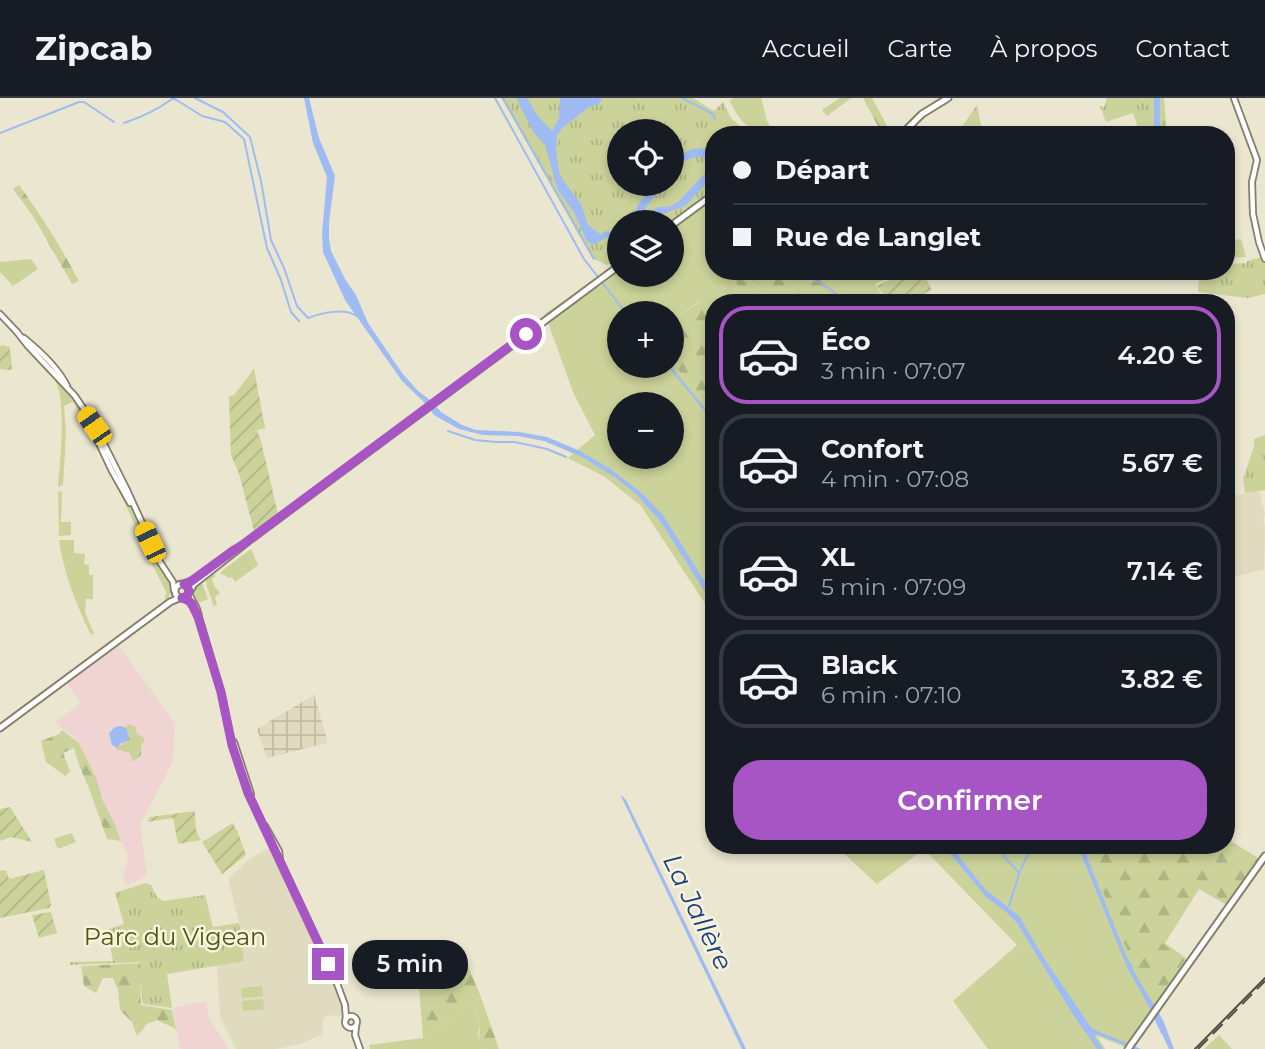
<!DOCTYPE html>
<html lang="fr">
<meta charset="utf-8">
<style>
:root{--surface:#171b24;--page:#242831;--text:#f1f3f6;--muted:#9ea1a6;--line:#363941;--accent:#a755c4}
body{margin:0;font-family:Montserrat,sans-serif;background:var(--page);color:var(--text);height:100vh;display:flex;flex-direction:column;font-size:26px;white-space:nowrap}
*{box-sizing:border-box;margin:0}
p{font-size:23px;color:var(--muted)}
.icon{flex:none;width:38px;height:38px;fill:none;stroke:currentColor;stroke-width:2;stroke-linecap:round;stroke-linejoin:round}
.map{position:relative;flex:1;overflow:hidden}
.sheet{position:absolute;left:705px;top:196px;width:530px;height:560px;display:flex;flex-direction:column;background:var(--surface);border-radius:28px;box-shadow:0 4px 10px #0003}
.sheet>*{flex:none}
.guide{position:absolute;left:705px;top:28px;width:530px;height:154px;border-radius:28px;box-shadow:0 4px 10px #0003;display:grid;align-content:center;height:154px;padding:0 28px;background:var(--surface)}
.tools{position:absolute;left:607px;top:21px;display:grid;gap:14px}
.tools a{display:grid;place-items:center;width:77px;height:77px;border-radius:50%;background:var(--surface);box-shadow:0 4px 10px #0003;font-size:35px}
.end{position:absolute;width:32px;height:32px;margin:-16px;border:9px solid #a755c4;background:#fff;box-shadow:0 0 0 4px #fff}
.from{border-radius:50%}
.bubble{position:absolute;height:49px;border-radius:24px;background:var(--surface);box-shadow:0 4px 10px #0003;font-size:23px;font-weight:600;line-height:49px;text-align:center}
.car{position:absolute;width:21px;height:42px;margin:-21px -10px;border-radius:9px;box-shadow:0 0 5px 2px #0007;background:linear-gradient(#f5c518 24%,#345 0 40%,#f5c518 0 76%,#345 0 86%,#f5c518 0)}
.guide b{display:flex;align-items:center;gap:24px;height:66px;font-size:26px}
.guide b+b{border-top:2px solid var(--line)}
.guide i{width:18px;height:18px;background:var(--text)}
ul{padding:12px 0 0;list-style:none}
li{display:flex;align-items:center;gap:21px;height:98px;margin:0 14px 10px;padding:0 14px;border:4px solid var(--line);border-radius:28px}
li div{flex:1}
li b{display:block;font-size:26px}
li em{font-style:normal;font-weight:600}
li.current{border-color:var(--accent)}
li>.icon{width:63px;height:63px;stroke-width:1.5}
.button{display:flex;gap:14px;margin-top:auto;padding:14px 28px}
.button a{flex:1;height:80px;border-radius:28px;background:var(--accent);color:#fff;font-size:28px;font-weight:600;line-height:80px;text-align:center}
header{display:flex;align-items:center;gap:42px;box-sizing:border-box;height:98px;padding:0 35px;background:var(--surface);border-bottom:2px solid var(--line)}
header strong{font-size:33px}
nav{display:flex;gap:38px;margin-inline-start:auto;font-size:24px}
.map>svg:first-child{display:block}
</style>
<header>
<strong>Zipcab</strong>
<nav><a>Accueil</a><a>Carte</a><a>À propos</a><a>Contact</a></nav>
</header>
<div class="map">
<svg width="1265" height="951" viewBox="0 0 1265 951">
<defs>
<pattern id="industrial-grid" width="8" height="8" patternUnits="userSpaceOnUse" patternTransform="scale(1.75)"><rect width="8" height="8" fill="#e0dbbe"/><path d="M0 4h8M4 0v8" fill="none" stroke="#c0bca3"/></pattern>
<pattern id="forest-firs" width="22" height="20" patternUnits="userSpaceOnUse" patternTransform="scale(1.75)"><rect width="22" height="20" fill="#cbd39a"/><path d="M5 1l3.5 6h-7zM16 11l3.5 6h-7z" fill="#aeb584"/></pattern>
<pattern id="park-tufts" width="24" height="20" patternUnits="userSpaceOnUse" patternTransform="scale(1.75)"><rect width="24" height="20" fill="#cbd39a"/><path d="M3 7l-1-3M5 7V3M7 7l1-3M15 17l-1-3M17 17v-4M19 17l1-3" fill="none" stroke="#aeb584"/></pattern>
<pattern id="garden-furrows" width="10" height="10" patternUnits="userSpaceOnUse" patternTransform="scale(1.75)"><rect width="10" height="10" fill="#cbd39a"/><path d="M-1 1l2-2M0 10L10 0M9 11l2-2" fill="none" stroke="#aeb584"/></pattern>
</defs>
<rect width="100%" height="100%" fill="#eae6cf"/>
<!-- commercial -->
<g fill="#efd4d3">
<polygon points="118,547 175,625 173,662 168,673 140,727 147,776 141,781 126,787 123,782 128,759 115,726 102,701 97,682 79,644 55,624 81,605 67,586"/>
<polygon points="200,904 206,904 209,920 229,951 180,951 173,910"/>
</g>
<!-- industrial -->
<polygon fill="url(#industrial-grid)" points="314,597 327,641 326,645 267,660 257,631"/>
<!-- built -->
<g fill="#e0dbbe">
<polygon points="1259,393 1265,416 1263,422 1265,430 1264,471 1229,480 1227,478 1227,399"/>
<polygon points="269,750 272,752 331,879 344,917 326,918 322,923 323,936 303,945 277,951 236,951 220,919 217,867 244,863 239,825 228,781 251,760"/>
</g>
<!-- grass -->
<g fill="#cbd39a" fill-rule="evenodd">
<path d="M734,0H761L767,23L774,34L773,37H758C751,31 744,26 739,19C735,14 733,8 729,3Z"/>
<path d="M714,101V173H737L738,188L723,205H714V209H710L698,204L672,223V215H620V268H672V264L714,318V519L641,408L605,379L568,360L595,337L573,294L545,216L592,183L598,190L619,173L620,177H672V132ZM620,306H672V359H620Z"/>
<polygon points="1241,141 1246,159 1227,160 1227,143"/>
<polygon points="31,161 38,171 13,188 0,174 0,164"/>
<polygon points="737,173 765,173 769,184 760,191"/>
<polygon points="823,173 902,173 875,186 886,205 854,205 831,176"/>
<path d="M37,260C57,281 85,304 89,334L73,304L64,308L66,335L63,387L58,389C60,364 67,303 55,282C50,275 41,268 35,261Z"/>
<polygon points="62,393 61,424 71,424 71,437 59,438 58,394"/>
<path d="M123,401C136,410 142,431 149,446L146,451Z"/>
<path d="M59,442H74V455L85,456L84,466L89,467V477H93V501H86L85,515L94,535L91,537C76,506 64,476 59,442Z"/>
<polygon points="251,451 258,467 235,484 232,479 228,480 225,477 220,476 223,472"/>
<path d="M154,460L156,462C164,476 180,488 166,502L165,500L166,494L150,462Z"/>
<polygon points="214,476 216,478 212,481 214,488 220,495 215,499 217,506 214,509 207,489 206,482"/>
<polygon points="202,485 208,501 198,505 193,494 197,488"/>
<polygon points="1231,700 1232,744 1260,761 1227,807 1199,791 1165,845 1187,861 1125,949 1097,938 1105,951 988,951 953,903 1017,847 924,751 877,786 843,755 837,747 1227,747 1227,702"/>
<polygon points="72,735 76,744 58,751 54,741"/>
<polygon points="262,888 263,898 242,900 241,890"/>
<polygon points="481,899 483,905 474,911 480,927 478,938 483,951 370,951 369,947 423,940"/>
<polygon points="263,901 264,911 243,913 242,903"/>
<polygon points="1219,937 1232,951 1204,951"/>
</g>
<!-- forest -->
<g fill="url(#forest-firs)">
<polygon points="840,0 851,0 827,18 822,12"/>
<polygon points="863,0 872,0 892,37 884,37 880,32"/>
<path d="M19,87C41,117 61,149 79,183L72,186L33,118L13,91Z"/>
<polygon points="737,173 744,175 746,181 760,191 769,184 765,173 823,173 831,176 854,205 723,205 738,188 734,179"/>
<polygon points="699,204 710,209 714,209 714,318 672,264 672,223"/>
<path d="M128,626L135,628L137,635L145,641L141,649V657L133,664L130,655L115,651C120,648 126,644 129,638L126,630Z"/>
<polygon points="62,632 79,645 97,682 102,701 115,726 121,743 107,741 90,693 79,667 74,650 63,655 70,673 65,678 46,664 41,643 59,636"/>
<path d="M1230,704L1232,744L1258,762L1227,805L1199,787L1162,845L1185,862L1154,905C1127,857 1108,806 1088,755L1087,747H1227V705Z"/>
<polygon points="153,850 143,906 140,883 141,907 172,912 176,931 157,922 147,926 137,938 132,924 120,912 118,892 113,880 103,880 96,895 84,888 81,868 140,865 139,858 132,860 125,865 115,860"/>
<polygon points="465,861 481,899 423,940 419,888"/>
<path d="M483,905L499,951H483C477,940 480,939 480,928C479,923 476,916 474,911Z"/>
</g>
<!-- park -->
<g fill="url(#park-tufts)" fill-rule="evenodd">
<path d="M501,0H693L714,13L723,4L731,20L750,37H714V91L670,124H620L619,160L607,167L592,160ZM620,33H672V86H620Z"/>
<polygon points="1106,0 1164,0 1167,37 1144,37 1144,31 1138,30 1133,15 1106,24 1100,8 1104,9 1107,1"/>
<polygon points="977,7 982,32 988,37 956,37"/>
<polygon points="1262,159 1265,166 1265,196 1248,200 1198,194 1199,179 1196,178 1196,173 1227,173 1227,166 1247,165 1247,163"/>
<polygon points="1265,337 1265,392 1245,395 1243,381 1254,348 1254,341"/>
<polygon points="146,785 151,787 157,799 163,803 205,797 213,829 239,825 244,863 167,876 172,910 143,906 140,864 70,867 70,864 113,863 107,832 124,826 115,795"/>
</g>
<!-- garden -->
<g fill="url(#garden-furrows)">
<polygon points="908,173 922,173 932,192 903,205 889,205 877,188"/>
<polygon points="5,247 6,249 9,248 11,258 12,272 0,271 0,248"/>
<polygon points="254,271 265,330 257,332 261,343 278,416 254,433 239,376 231,357 229,298 234,297"/>
<polygon points="10,709 32,744 11,739 0,743 0,711"/>
<polygon points="195,713 196,732 201,742 178,746 173,720 147,724 150,719"/>
<polygon points="233,725 236,732 237,732 246,757 222,776 202,744"/>
<polygon points="6,772 9,781 44,772 51,807 49,810 0,820 0,773"/>
<polygon points="51,814 57,835 39,840 32,817"/>
</g>
<!-- water -->
<g fill="#9fbbf4">
<polygon points="304,0 309,0 319,40 335,78 329,124 329,141 331,153 345,181 356,197 368,225 402,275 418,293 430,302 441,314 462,327 476,332 519,334 547,339 580,353 612,372 644,397 663,417 714,498 714,508 660,423 637,397 616,380 582,359 544,343 518,338 483,337 459,331 434,317 426,306 402,283 345,202 323,154 322,135 327,79 313,45"/>
<polygon points="516,0 527,0 537,17 552,33 559,20 560,0 602,0 599,6 589,9 562,30 557,38 556,53 559,73 563,82 581,106 588,127 600,136 606,133 610,134 619,128 619,142 607,139 593,147 587,143 574,114 558,92 545,47 534,35"/>
<rect x="1154" y="0" width="6" height="37"/>
<path d="M697,50L714,52V61C697,56 683,60 672,74V63L682,55Z"/>
<polygon points="714,68 714,77 685,108 652,120 648,124 625,124 633,117 639,105 655,86 664,86 646,109 643,117 659,109 668,109 678,104 704,76"/>
<polygon points="121,628 126,630 129,638 128,642 120,646 118,650 112,647 109,635 115,629"/>
<polygon points="620,696 626,702 746,951 742,951"/>
<polygon points="943,747 950,747 985,791 1019,818 1044,860 1090,928 1095,932 1141,951 1134,951 1096,936 1095,939 1103,951 1097,951 1072,915 1017,825 1006,814 986,799"/>
<polygon points="1080,747 1084,747 1087,759 1130,867 1163,922 1174,951 1169,951 1168,949 1155,920 1127,869 1083,761"/>
</g>
<g fill="none" stroke-linecap="round" stroke-linejoin="round">
<!-- stream -->
<g stroke="#9fbbf4" stroke-width="2">
<path d="M195,0L223,14L250,39L261,83L271,142L284,170L297,208L308,220C322,215 346,209 358,219"/>
<polyline points="495,0 584,161 626,215"/>
<polyline points="503,0 594,161"/>
<polyline points="682,0 713,16 715,22"/>
<path d="M124,25C142,19 157,12 172,1H175L202,18L225,24L244,41L267,150L281,182L291,214L299,223"/>
<polyline points="0,35 79,4 84,4 114,24"/>
<polyline points="798,173 830,191 848,205"/>
<polyline points="669,268 714,323"/>
<polyline points="448,333 475,342 496,344 515,344 547,351 566,359"/>
<polyline points="994,747 1019,775"/>
<polyline points="1009,808 1020,773 1032,747"/>
<polyline points="1129,864 1134,875"/>
<polyline points="1154,918 1162,935"/>
</g>
<defs>
<g id="tertiary">
<polyline points="1234,0 1257,62 1252,84 1253,116 1259,144 1265,161"/>
<polyline points="0,216 17,234"/>
<polyline points="17,234 28,248 75,298 95,328 127,392 160,464 173,484 174,492"/>
<path d="M24,240C40,253 58,269 67,288"/>
<polyline points="88,322 112,373 130,405"/>
<path d="M189,494C191,504 198,507 199,519L221,594L232,647L248,694L335,880L345,907L346,921"/>
<polyline points="182,500 190,504 196,515"/>
<polyline points="234,644 251,696"/>
<polyline points="265,728 279,753 280,761"/>
<circle cx="351" cy="924" r="6"/>
<polyline points="356,928 355,937 360,951"/>
</g>
<g id="secondary">
<polyline points="901,37 922,16 948,0"/>
<polyline points="672,127 714,96"/>
<circle cx="182" cy="493" r="7"/>
<polyline points="184,486 194,482"/>
<polyline points="189,494 194,486 251,441 620,167"/>
<polyline points="0,630 170,504 179,500"/>
<polyline points="1128,951 1265,758"/>
</g>
</defs>
<!-- tertiary casing -->
<use href="#tertiary" stroke="#827f6a" stroke-width="8"/>
<!-- secondary casing -->
<use href="#secondary" stroke="#827f6a" stroke-width="9"/>
<!-- tertiary -->
<use href="#tertiary" stroke="#fff" stroke-width="4.5"/>
<!-- secondary -->
<use href="#secondary" stroke="#fff" stroke-width="5"/>
<!-- tram -->
<polyline stroke="#514f43" stroke-width="2" points="1195,951 1265,880"/>
<!-- rail -->
<polyline stroke="#514f43" stroke-width="2" stroke-dasharray="14 7" stroke-linecap="butt" points="1198,951 1265,883"/>
</g>
<g fill="none" stroke-linecap="round" stroke-linejoin="round">
<!-- route -->
<path stroke="#a755c4" stroke-width="9" d="M328,866L248,695L232,647L221,594L198,519L192,506L188,502L182,500L187,498C190,494 189,489 184,486L190,484L234,452L242,447L526,236"/>
</g>
<g text-anchor="middle" dominant-baseline="central" stroke-width="5" stroke-linejoin="round" paint-order="stroke">
<!-- park labels -->
<g font-size="24" fill="#4e5416" stroke="#f7f4dc">
<text x="175" y="838">Parc du Vigean</text>
</g>
<!-- water labels -->
<g font-size="26" font-style="italic" fill="#1b3c8b" stroke="#f7f4dc">
<text transform="translate(698 814) rotate(64)">La Jallère</text>
</g>
</g>
</svg>
<div class="tools">
<a><svg class="icon" aria-label="locate" viewBox="0 0 24 24"><circle cx="12" cy="12" r="6"/><path d="M12 2v4M12 18v4M2 12h4M18 12h4"/></svg></a>
<a><svg class="icon" aria-label="layers" viewBox="0 0 24 24"><path d="M12 4l9 5-9 5-9-5zM3 14l9 5 9-5"/></svg></a>
<a>+</a>
<a>−</a>
</div>
<i class="end from" style="left:526px;top:236px"></i>
<i class="end" style="left:328px;top:866px"></i>
<div class="bubble" style="left:352px;top:842px;width:116px">5 min</div>
<i class="car" style="left:94px;top:328px;rotate:325deg"></i>
<i class="car" style="left:150px;top:444px;rotate:335deg"></i>
<div class="guide">
<b><i class="from"></i>Départ</b>
<b><i></i>Rue de Langlet</b>
</div>
<section class="sheet">
<ul>
<li class="current"><svg class="icon" aria-label="car" viewBox="0 0 24 24"><path d="M5 17H2v-5l4-1 3-4h7l3 4 3 1v5h-3M9 17h6M6 11h13"/><circle cx="7" cy="17" r="2"/><circle cx="17" cy="17" r="2"/></svg><div><b>Éco</b><p>3 min · 07:07</p></div><em>4.20 €</em></li>
<li><svg class="icon" aria-label="car" viewBox="0 0 24 24"><path d="M5 17H2v-5l4-1 3-4h7l3 4 3 1v5h-3M9 17h6M6 11h13"/><circle cx="7" cy="17" r="2"/><circle cx="17" cy="17" r="2"/></svg><div><b>Confort</b><p>4 min · 07:08</p></div><em>5.67 €</em></li>
<li><svg class="icon" aria-label="car" viewBox="0 0 24 24"><path d="M5 17H2v-5l4-1 3-4h7l3 4 3 1v5h-3M9 17h6M6 11h13"/><circle cx="7" cy="17" r="2"/><circle cx="17" cy="17" r="2"/></svg><div><b>XL</b><p>5 min · 07:09</p></div><em>7.14 €</em></li>
<li><svg class="icon" aria-label="car" viewBox="0 0 24 24"><path d="M5 17H2v-5l4-1 3-4h7l3 4 3 1v5h-3M9 17h6M6 11h13"/><circle cx="7" cy="17" r="2"/><circle cx="17" cy="17" r="2"/></svg><div><b>Black</b><p>6 min · 07:10</p></div><em>3.82 €</em></li>
</ul>
<div class="button"><a>Confirmer</a></div>
</section>
</div>
